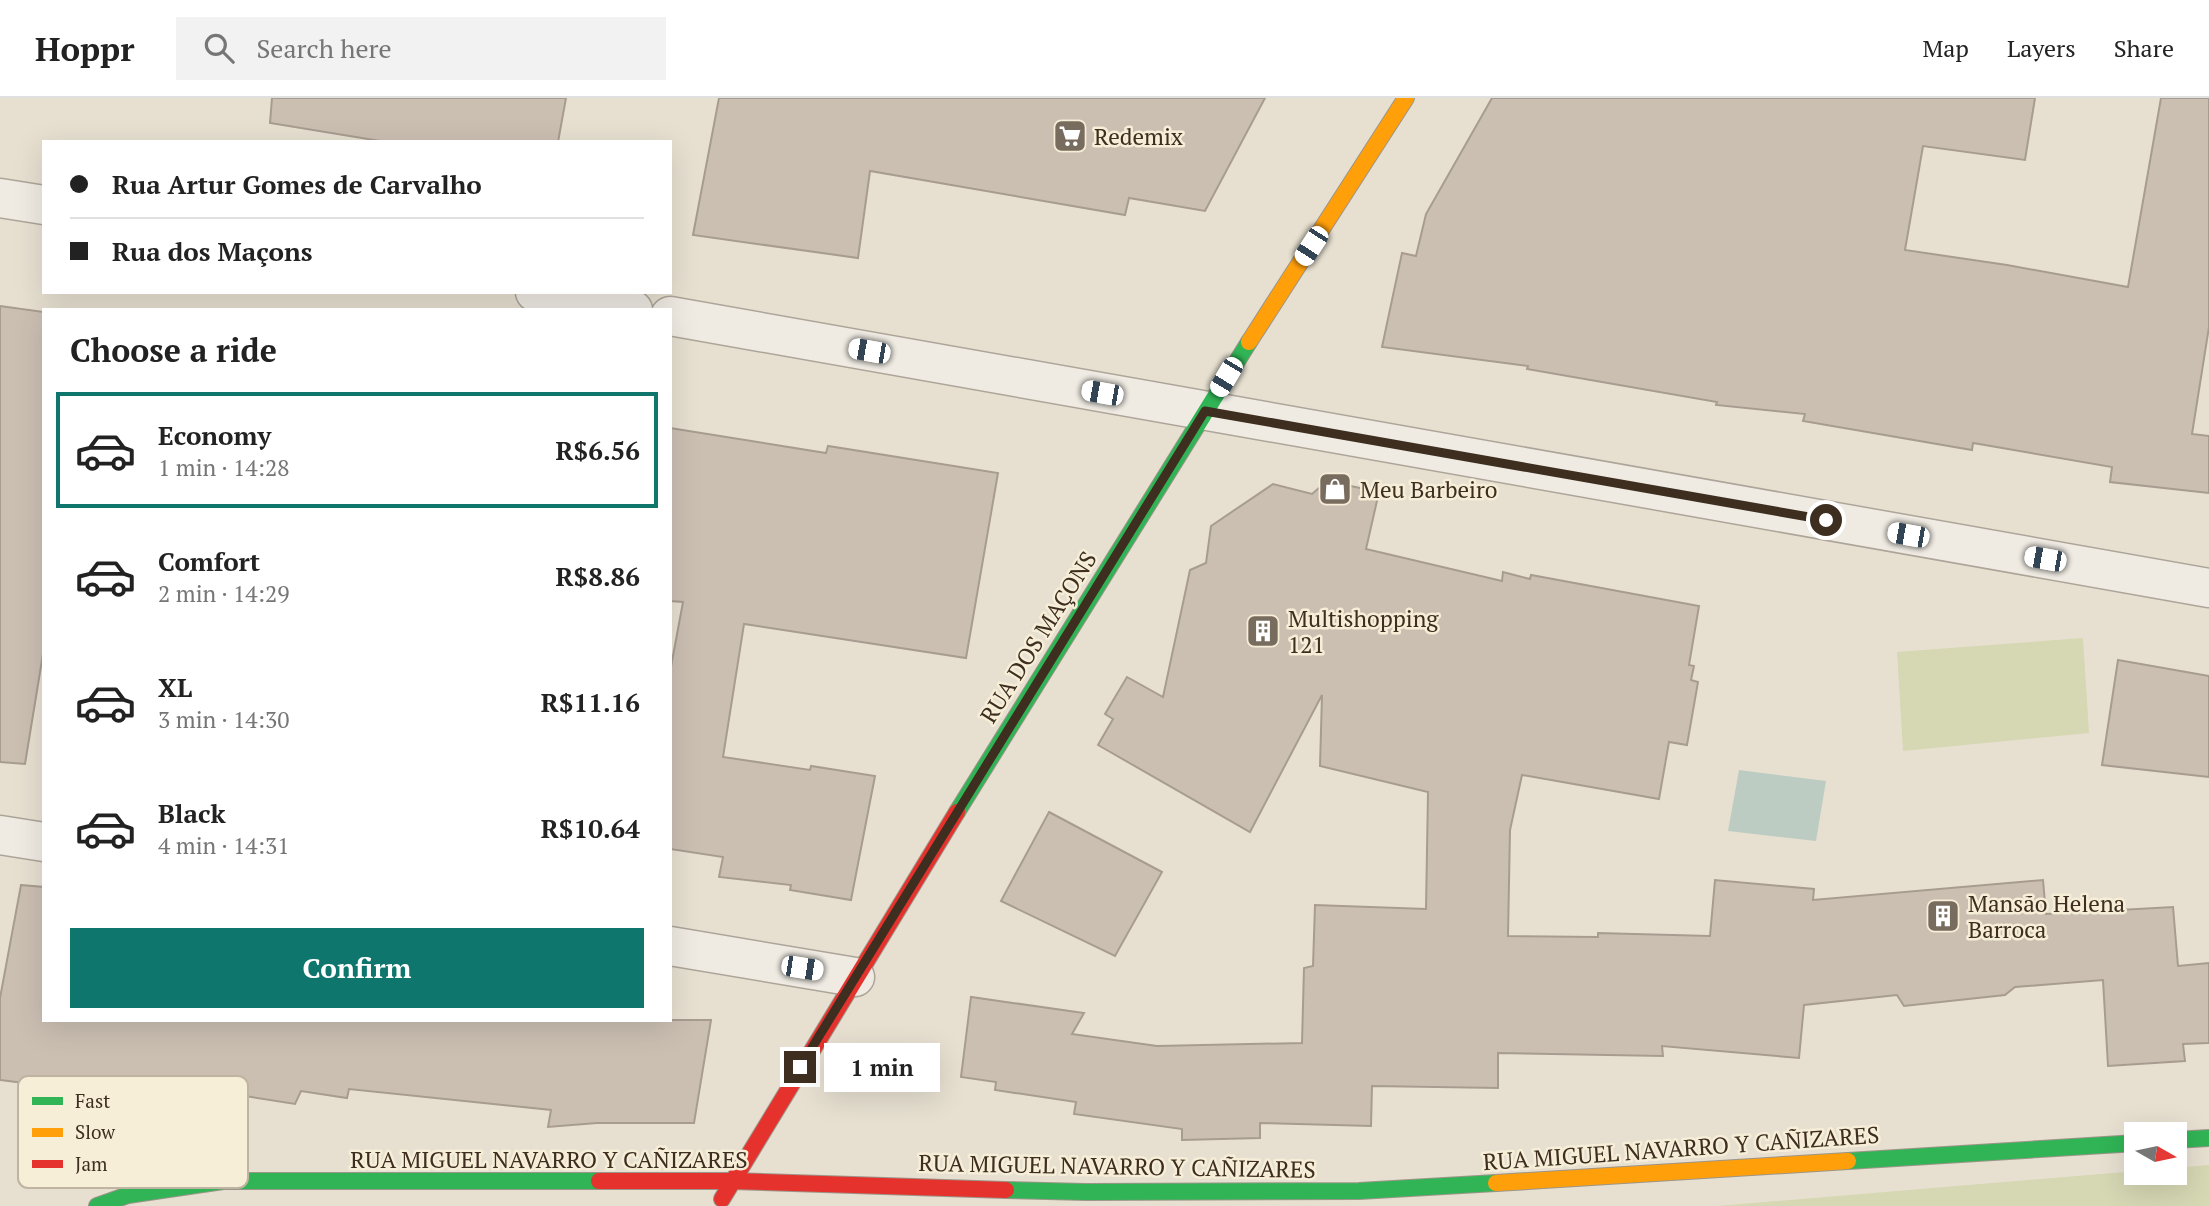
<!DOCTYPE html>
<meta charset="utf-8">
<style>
:root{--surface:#fff;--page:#f2f2f2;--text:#222;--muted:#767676;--line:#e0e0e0;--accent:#0f766e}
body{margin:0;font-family:"PT Serif",serif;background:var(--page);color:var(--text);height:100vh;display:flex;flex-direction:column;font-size:26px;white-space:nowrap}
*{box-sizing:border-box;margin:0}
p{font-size:23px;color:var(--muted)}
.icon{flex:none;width:38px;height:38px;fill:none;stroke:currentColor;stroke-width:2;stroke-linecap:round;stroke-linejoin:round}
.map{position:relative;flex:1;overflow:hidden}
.side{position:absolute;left:42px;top:210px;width:630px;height:714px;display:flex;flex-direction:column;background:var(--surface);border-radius:0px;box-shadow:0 7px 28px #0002}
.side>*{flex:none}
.banner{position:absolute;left:42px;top:42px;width:630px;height:154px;border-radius:0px;box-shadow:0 7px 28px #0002;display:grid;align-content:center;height:154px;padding:0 28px;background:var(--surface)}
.needle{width:46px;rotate:99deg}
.fabs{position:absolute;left:2124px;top:1024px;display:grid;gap:14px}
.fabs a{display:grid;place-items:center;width:63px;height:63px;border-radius:0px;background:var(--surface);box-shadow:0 7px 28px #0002;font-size:35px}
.end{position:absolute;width:32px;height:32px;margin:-16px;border:9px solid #3d2e20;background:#fff;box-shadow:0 0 0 4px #fff}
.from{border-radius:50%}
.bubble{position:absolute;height:49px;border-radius:0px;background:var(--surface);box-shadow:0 7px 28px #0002;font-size:23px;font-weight:800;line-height:49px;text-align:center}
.car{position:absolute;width:21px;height:42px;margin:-21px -10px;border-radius:9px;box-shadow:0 0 5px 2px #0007;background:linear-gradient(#fff 24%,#345 0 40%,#fff 0 76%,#345 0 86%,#fff 0)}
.banner b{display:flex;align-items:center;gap:24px;height:66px;font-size:26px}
.banner b+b{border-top:2px solid var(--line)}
.banner i{width:18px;height:18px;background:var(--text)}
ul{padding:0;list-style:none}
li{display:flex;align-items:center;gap:21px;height:116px;margin:0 14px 10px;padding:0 14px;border:4px solid transparent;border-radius:0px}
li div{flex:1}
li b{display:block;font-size:26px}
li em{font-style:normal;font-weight:800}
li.current{border-color:var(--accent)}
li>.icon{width:63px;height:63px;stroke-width:1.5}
h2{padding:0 28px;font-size:32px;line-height:84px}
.action{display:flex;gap:14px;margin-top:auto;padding:14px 28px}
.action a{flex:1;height:80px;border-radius:0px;background:var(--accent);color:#fff;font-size:28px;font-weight:800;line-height:80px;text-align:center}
header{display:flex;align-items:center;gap:42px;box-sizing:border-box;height:98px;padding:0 35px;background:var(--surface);border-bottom:2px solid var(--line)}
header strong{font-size:33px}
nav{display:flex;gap:38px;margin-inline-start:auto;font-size:24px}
.search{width:490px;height:63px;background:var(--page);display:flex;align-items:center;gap:18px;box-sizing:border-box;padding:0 24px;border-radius:0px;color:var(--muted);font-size:26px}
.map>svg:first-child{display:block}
</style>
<header>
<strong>Hoppr</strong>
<div class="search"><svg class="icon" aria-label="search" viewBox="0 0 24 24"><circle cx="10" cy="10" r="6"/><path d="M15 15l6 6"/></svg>Search here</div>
<nav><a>Map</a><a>Layers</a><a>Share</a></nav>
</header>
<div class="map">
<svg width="2209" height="1108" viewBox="0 0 2209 1108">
<rect width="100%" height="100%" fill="#e7e0d1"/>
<!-- green -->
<g fill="#d6d7b3">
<polygon points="2083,540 2089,635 1903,653 1897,554"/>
<polygon points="2209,1067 2209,1108 1717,1108 2137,1073 2175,1074 2175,1070"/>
</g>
<!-- water -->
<polygon fill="#bcccc2" points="1739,672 1826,683 1816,743 1728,733"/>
<!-- building -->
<g fill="#cbbfb2" stroke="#a89c90" stroke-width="2">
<polygon points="272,0 566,0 558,44 386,44 270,25"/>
<polygon points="719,0 1265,0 1205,113 1129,100 1125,117 870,73 858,160 693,137"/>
<polygon points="1492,0 2035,0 2025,62 1923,48 1905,152 2007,167 2128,189 2161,0 2209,0 2209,229 2192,336 2209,338 2209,395 2110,384 2112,369 1973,345 1972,352 1803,323 1805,316 1716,307 1717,304 1527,271 1528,268 1382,249 1402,155 1416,158 1426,116"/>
<polygon points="0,208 44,214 44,550 25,666 0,664"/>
<polygon points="670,330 826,355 828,348 998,375 966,560 744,526 723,659 810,672 811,668 875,678 851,802 790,792 791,787 719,779 723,759 670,751 670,574 683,504 670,503"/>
<polygon points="1327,383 1379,394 1366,451 1502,483 1503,474 1530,481 1531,477 1699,508 1689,567 1694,568 1691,582 1698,584 1687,647 1669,644 1659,701 1522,677 1510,732 1508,838 1598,839 1598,835 1710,838 1715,782 1814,791 1813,802 2043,782 2046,816 2173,809 2178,868 2209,865 2209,945 2183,946 2185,963 2108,968 2103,882 2015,889 2005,897 1904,908 1897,897 1804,907 1799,960 1662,948 1663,958 1498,955 1498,990 1372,988 1371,1028 1260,1025 1260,1040 1182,1042 1182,1031 1074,1016 1076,1004 995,992 996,984 961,979 971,899 1084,915 1072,936 1157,948 1302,945 1304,870 1313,868 1315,807 1426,811 1428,694 1320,668 1322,597 1250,734 1098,647 1113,621 1105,616 1127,579 1163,599 1190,472 1206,465 1211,428 1273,386 1312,396"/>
<polygon points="2118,562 2209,578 2209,679 2102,667"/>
<polygon points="1049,714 1162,774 1115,858 1001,803"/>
<polygon points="21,787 44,789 44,922 711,922 694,1025 597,1025 548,1029 551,1012 349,991 347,1000 301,993 295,1006 219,994 215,1013 173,1003 165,1026 126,1016 130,998 0,982 0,900"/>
</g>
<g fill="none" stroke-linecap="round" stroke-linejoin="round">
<defs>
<g id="street">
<polyline points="0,100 44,107"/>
<polyline points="535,194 633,212"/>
<polyline points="670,218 2209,490"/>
<polyline points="0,737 44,744"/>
<polyline points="670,848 855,879"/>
</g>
<g id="fast">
<polyline points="957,714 1249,244"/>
<polyline points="2175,1042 2209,1040"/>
<polyline points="1848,1063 2137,1045"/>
<polyline points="1006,1092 1086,1094 1359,1093 1496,1085"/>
<polyline points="97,1108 128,1097 223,1083 599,1083"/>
</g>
<g id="slow">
<polyline points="1249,244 1406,0"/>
<polyline points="1496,1085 1848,1063"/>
</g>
<g id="jam">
<polyline points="599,1083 732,1083 1006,1092"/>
<polyline points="722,1101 957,714"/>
</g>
</defs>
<!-- street casing -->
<use href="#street" stroke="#ada599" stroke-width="41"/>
<!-- fast casing -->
<use href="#fast" stroke="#9c958a" stroke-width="18"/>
<!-- slow casing -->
<use href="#slow" stroke="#9c958a" stroke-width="18"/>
<!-- jam casing -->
<use href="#jam" stroke="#9c958a" stroke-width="18"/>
<!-- street -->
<use href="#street" stroke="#efebe3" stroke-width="38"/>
<!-- fast -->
<use href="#fast" stroke="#30b455" stroke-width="16"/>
<!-- slow -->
<use href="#slow" stroke="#ff9f0a" stroke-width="16"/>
<!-- jam -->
<use href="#jam" stroke="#e5322d" stroke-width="16"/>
</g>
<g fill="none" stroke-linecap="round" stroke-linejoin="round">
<!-- route -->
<polyline stroke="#3d2e20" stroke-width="9" points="800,969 1205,313 1826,422"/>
</g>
<!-- icons -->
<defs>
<symbol id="supermarket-square" viewBox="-11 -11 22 22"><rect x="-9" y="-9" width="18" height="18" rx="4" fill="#786c5e" stroke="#f7eed8"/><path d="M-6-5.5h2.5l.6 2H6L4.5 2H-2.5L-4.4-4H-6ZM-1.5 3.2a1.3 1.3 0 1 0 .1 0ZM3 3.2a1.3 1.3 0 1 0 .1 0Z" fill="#fff"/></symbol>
<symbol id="shop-square" viewBox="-11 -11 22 22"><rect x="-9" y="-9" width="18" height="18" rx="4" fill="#786c5e" stroke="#f7eed8"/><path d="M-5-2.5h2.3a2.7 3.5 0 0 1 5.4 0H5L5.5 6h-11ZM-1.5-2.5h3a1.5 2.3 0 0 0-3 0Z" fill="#fff"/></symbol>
<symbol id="building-square" viewBox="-11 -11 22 22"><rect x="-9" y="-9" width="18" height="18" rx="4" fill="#786c5e" stroke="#f7eed8"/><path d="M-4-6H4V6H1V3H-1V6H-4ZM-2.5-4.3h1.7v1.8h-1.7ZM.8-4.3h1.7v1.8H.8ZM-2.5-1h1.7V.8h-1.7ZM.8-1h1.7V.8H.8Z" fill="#fff"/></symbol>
</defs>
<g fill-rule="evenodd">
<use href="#supermarket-square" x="1051" y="19" width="38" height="38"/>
<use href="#shop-square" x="1316" y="372" width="38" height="38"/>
<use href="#building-square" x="1244" y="514" width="38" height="38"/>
<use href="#building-square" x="1924" y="799" width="38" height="38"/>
</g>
<g text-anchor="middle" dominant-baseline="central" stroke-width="5" stroke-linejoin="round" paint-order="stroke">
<!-- poi labels -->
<g font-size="23" fill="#3d2e20" stroke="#f7eed8" text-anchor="start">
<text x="1094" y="38">Redemix</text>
<text x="1360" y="391">Meu Barbeiro</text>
<text x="1288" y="520">Multishopping<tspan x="1288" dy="26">121</tspan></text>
<text x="1968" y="805">Mansão Helena<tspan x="1968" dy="26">Barroca</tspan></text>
</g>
<!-- street labels -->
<g font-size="23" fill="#3d2e20" stroke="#f7eed8">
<text transform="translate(1038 539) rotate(-58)">RUA DOS MAÇONS</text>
<text transform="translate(1681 1050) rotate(-4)">RUA MIGUEL NAVARRO Y CAÑIZARES</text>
<text x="549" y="1061">RUA MIGUEL NAVARRO Y CAÑIZARES</text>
<text transform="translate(1117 1068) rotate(1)">RUA MIGUEL NAVARRO Y CAÑIZARES</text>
</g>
</g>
<!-- legend -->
<rect x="18" y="978" width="230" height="112" rx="10" fill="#f7eed8" stroke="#bfb4a1" stroke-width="2"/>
<rect x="32" y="999" width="31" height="8" fill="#30b455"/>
<rect x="32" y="1030" width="31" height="9" fill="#ff9f0a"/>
<rect x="32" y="1062" width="31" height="8" fill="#e5322d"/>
<g font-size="19" fill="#3d2e20">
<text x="75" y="1010">Fast</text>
<text x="75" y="1041">Slow</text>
<text x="75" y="1073">Jam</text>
</g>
</svg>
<div class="fabs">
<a><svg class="needle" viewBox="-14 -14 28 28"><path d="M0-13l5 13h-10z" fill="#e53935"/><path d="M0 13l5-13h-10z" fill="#767676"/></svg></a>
</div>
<i class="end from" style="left:1826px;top:422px"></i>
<i class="end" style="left:800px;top:969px"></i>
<div class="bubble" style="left:824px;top:945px;width:116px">1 min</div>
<i class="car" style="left:1311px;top:148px;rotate:213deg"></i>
<i class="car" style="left:869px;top:253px;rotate:280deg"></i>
<i class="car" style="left:1226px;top:279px;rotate:211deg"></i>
<i class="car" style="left:1102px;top:295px;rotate:280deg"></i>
<i class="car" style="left:1908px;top:437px;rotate:280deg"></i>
<i class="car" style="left:2045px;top:461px;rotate:280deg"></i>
<i class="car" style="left:802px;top:870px;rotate:99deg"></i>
<div class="banner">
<b><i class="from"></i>Rua Artur Gomes de Carvalho</b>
<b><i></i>Rua dos Maçons</b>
</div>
<section class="side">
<h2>Choose a ride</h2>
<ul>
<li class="current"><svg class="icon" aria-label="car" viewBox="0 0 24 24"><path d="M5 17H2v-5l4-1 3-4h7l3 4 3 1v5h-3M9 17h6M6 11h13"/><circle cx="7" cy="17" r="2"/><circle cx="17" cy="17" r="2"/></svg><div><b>Economy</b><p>1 min · 14:28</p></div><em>R$6.56</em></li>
<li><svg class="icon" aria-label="car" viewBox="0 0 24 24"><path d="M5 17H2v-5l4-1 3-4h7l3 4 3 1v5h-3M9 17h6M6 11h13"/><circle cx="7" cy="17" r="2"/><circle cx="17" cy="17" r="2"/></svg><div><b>Comfort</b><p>2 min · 14:29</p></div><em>R$8.86</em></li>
<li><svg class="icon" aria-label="car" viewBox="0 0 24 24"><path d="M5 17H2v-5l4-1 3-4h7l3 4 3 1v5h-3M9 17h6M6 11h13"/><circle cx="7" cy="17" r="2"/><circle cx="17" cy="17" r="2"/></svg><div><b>XL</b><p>3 min · 14:30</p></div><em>R$11.16</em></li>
<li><svg class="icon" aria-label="car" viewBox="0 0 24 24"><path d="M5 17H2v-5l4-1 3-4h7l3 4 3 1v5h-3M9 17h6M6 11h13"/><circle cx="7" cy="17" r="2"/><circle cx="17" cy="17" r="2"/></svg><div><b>Black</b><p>4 min · 14:31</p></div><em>R$10.64</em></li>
</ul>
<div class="action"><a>Confirm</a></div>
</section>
</div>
